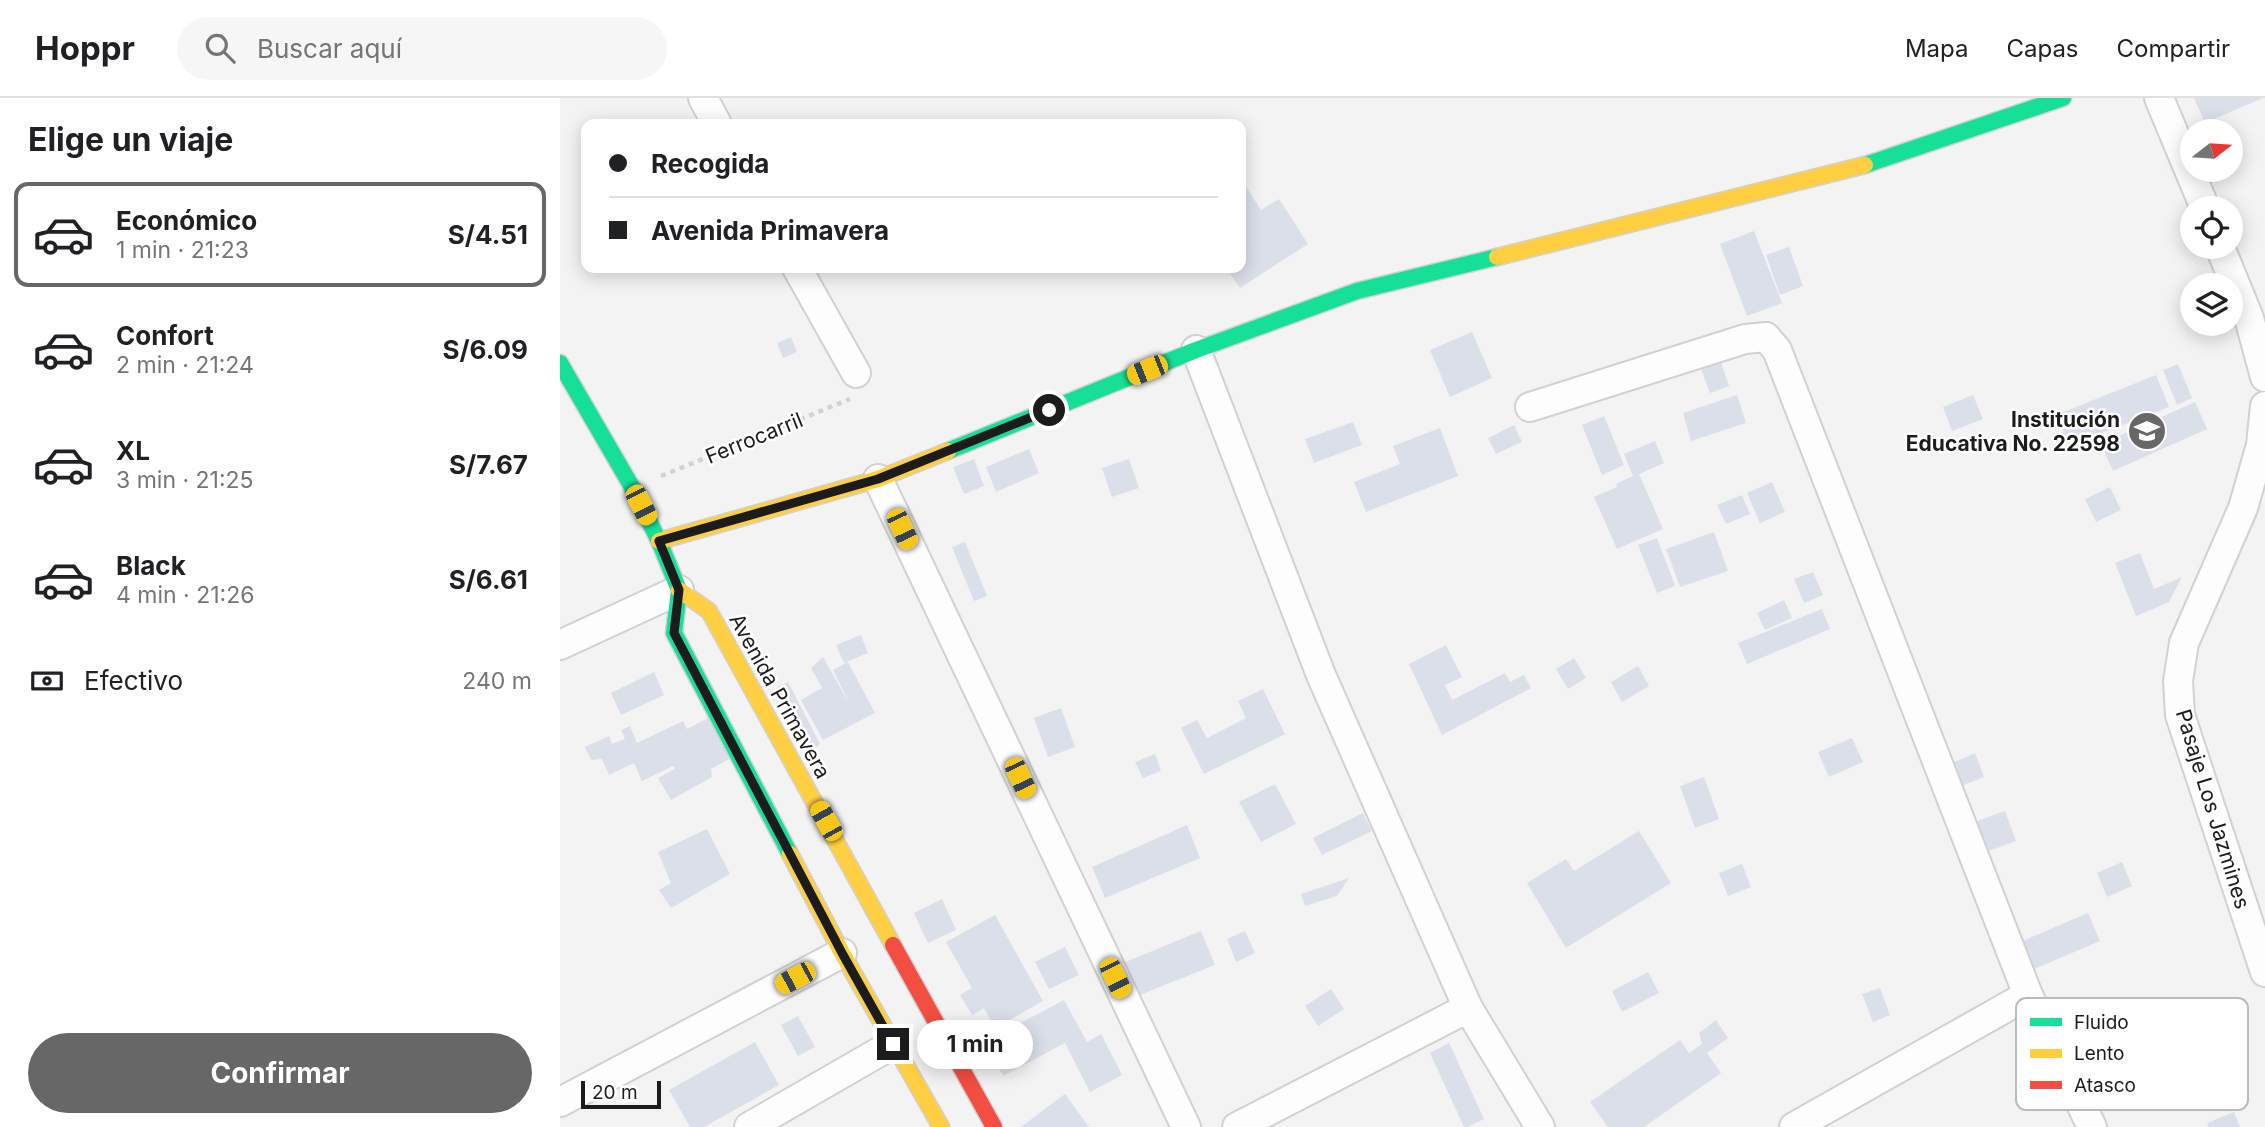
<!DOCTYPE html>
<html lang="es">
<meta charset="utf-8">
<style>
:root{--surface:#fff;--page:#f6f6f6;--text:#202124;--muted:#757577;--line:#e0e0e0;--accent:#676767}
body{margin:0;font-family:Inter,sans-serif;background:var(--page);color:var(--text);height:100vh;display:flex;flex-direction:column;font-size:26px;white-space:nowrap}
*{box-sizing:border-box;margin:0}
p{font-size:23px;color:var(--muted)}
.icon{flex:none;width:38px;height:38px;fill:none;stroke:currentColor;stroke-width:2;stroke-linecap:round;stroke-linejoin:round}
.map{position:relative;flex:1;overflow:hidden}
.panel{display:flex;flex-direction:column;background:var(--surface);width:560px}
.panel>*{flex:none}
.banner{position:absolute;left:21px;top:21px;width:665px;height:154px;border-radius:14px;box-shadow:0 4px 18px #0003;display:grid;align-content:center;height:154px;padding:0 28px;background:var(--surface)}
.needle{width:46px;rotate:73deg}
.controls{position:absolute;left:1620px;top:21px;display:grid;gap:14px}
.controls a{display:grid;place-items:center;width:63px;height:63px;border-radius:50%;background:var(--surface);box-shadow:0 4px 18px #0003;font-size:35px}
.scale{position:absolute;left:21px;bottom:18px;width:80px;box-sizing:border-box;padding-left:7px;border:4px solid #1c1c1c;border-top:0;font-size:19px;line-height:24px;white-space:nowrap;color:#1c1c1c;-webkit-text-stroke:5px #fff;paint-order:stroke}
.end{position:absolute;width:32px;height:32px;margin:-16px;border:9px solid #1c1c1c;background:#fff;box-shadow:0 0 0 4px #fff}
.from{border-radius:50%}
.bubble{position:absolute;height:49px;border-radius:24px;background:var(--surface);box-shadow:0 4px 18px #0003;font-size:23px;font-weight:700;line-height:49px;text-align:center}
.car{position:absolute;width:21px;height:42px;margin:-21px -10px;border-radius:9px;box-shadow:0 0 5px 2px #0007;background:linear-gradient(#f5c518 24%,#345 0 40%,#f5c518 0 76%,#345 0 86%,#f5c518 0)}
.banner b{display:flex;align-items:center;gap:24px;height:66px;font-size:26px}
.banner b+b{border-top:2px solid var(--line)}
.banner i{width:18px;height:18px;background:var(--text)}
ul{padding:0;list-style:none}
li{display:flex;align-items:center;gap:21px;height:105px;margin:0 14px 10px;padding:0 14px;border:4px solid transparent;border-radius:14px}
li div{flex:1}
li b{display:block;font-size:26px}
li em{font-style:normal;font-weight:700}
li.current{border-color:var(--accent)}
li>.icon{width:63px;height:63px;stroke-width:1.5}
h2{padding:0 28px;font-size:32px;line-height:84px}
.pay{display:flex;align-items:center;gap:18px;height:77px;padding:0 28px;font-size:26px}
.pay p{margin-inline-start:auto}
.cta{display:flex;gap:14px;margin-top:auto;padding:14px 28px}
.cta a{flex:1;height:80px;border-radius:42px;background:var(--accent);color:#fff;font-size:28px;font-weight:700;line-height:80px;text-align:center}
header{display:flex;align-items:center;gap:42px;box-sizing:border-box;height:98px;padding:0 35px;background:var(--surface);border-bottom:2px solid var(--line)}
header strong{font-size:33px}
nav{display:flex;gap:38px;margin-inline-start:auto;font-size:24px}
.search{width:490px;height:63px;background:var(--page);display:flex;align-items:center;gap:18px;box-sizing:border-box;padding:0 24px;border-radius:38px;color:var(--muted);font-size:26px}
main{display:flex;flex:1;min-height:0}
.map>svg:first-child{display:block}
</style>
<header>
<strong>Hoppr</strong>
<div class="search"><svg class="icon" aria-label="search" viewBox="0 0 24 24"><circle cx="10" cy="10" r="6"/><path d="M15 15l6 6"/></svg>Buscar aquí</div>
<nav><a>Mapa</a><a>Capas</a><a>Compartir</a></nav>
</header>
<main>
<section class="panel">
<h2>Elige un viaje</h2>
<ul>
<li class="current"><svg class="icon" aria-label="car" viewBox="0 0 24 24"><path d="M5 17H2v-5l4-1 3-4h7l3 4 3 1v5h-3M9 17h6M6 11h13"/><circle cx="7" cy="17" r="2"/><circle cx="17" cy="17" r="2"/></svg><div><b>Económico</b><p>1 min · 21:23</p></div><em>S/4.51</em></li>
<li><svg class="icon" aria-label="car" viewBox="0 0 24 24"><path d="M5 17H2v-5l4-1 3-4h7l3 4 3 1v5h-3M9 17h6M6 11h13"/><circle cx="7" cy="17" r="2"/><circle cx="17" cy="17" r="2"/></svg><div><b>Confort</b><p>2 min · 21:24</p></div><em>S/6.09</em></li>
<li><svg class="icon" aria-label="car" viewBox="0 0 24 24"><path d="M5 17H2v-5l4-1 3-4h7l3 4 3 1v5h-3M9 17h6M6 11h13"/><circle cx="7" cy="17" r="2"/><circle cx="17" cy="17" r="2"/></svg><div><b>XL</b><p>3 min · 21:25</p></div><em>S/7.67</em></li>
<li><svg class="icon" aria-label="car" viewBox="0 0 24 24"><path d="M5 17H2v-5l4-1 3-4h7l3 4 3 1v5h-3M9 17h6M6 11h13"/><circle cx="7" cy="17" r="2"/><circle cx="17" cy="17" r="2"/></svg><div><b>Black</b><p>4 min · 21:26</p></div><em>S/6.61</em></li>
</ul>
<div class="pay"><svg class="icon" aria-label="cash" viewBox="0 0 24 24"><path d="M3 7h18v10H3z"/><circle cx="12" cy="12" r="2"/></svg>Efectivo<p>240 m</p></div>
<div class="cta"><a>Confirmar</a></div>
</section>
<div class="map">
<svg width="1705" height="1029" viewBox="0 0 1705 1029">
<rect width="100%" height="100%" fill="#f3f3f3"/>
<!-- building -->
<g fill="#dbdfea">
<polygon points="1634,0 1703,0 1645,25"/>
<polygon points="687,90 701,112 719,101 748,146 680,190 666,170 681,170 681,94"/>
<polygon points="1194,133 1222,205 1187,218 1160,146"/>
<polygon points="1229,149 1243,188 1220,197 1206,157"/>
<polygon points="912,234 932,280 890,299 870,252"/>
<polygon points="231,239 237,254 223,260 217,245"/>
<polygon points="1161,264 1169,288 1150,295 1141,271"/>
<polygon points="1618,266 1632,300 1617,307 1603,272"/>
<polygon points="1596,277 1609,309 1509,348 1496,317"/>
<polygon points="1177,297 1186,325 1131,343 1123,315"/>
<polygon points="1413,297 1423,321 1392,333 1383,309"/>
<polygon points="1635,304 1647,331 1553,373 1541,346"/>
<polygon points="1044,318 1064,367 1042,377 1022,327"/>
<polygon points="793,324 802,347 754,365 745,341"/>
<polygon points="954,327 962,344 936,356 928,340"/>
<polygon points="880,330 898,378 806,414 794,384 840,366 833,348"/>
<polygon points="1095,343 1104,365 1079,376 1103,431 1057,451 1034,399 1057,389 1056,386 1073,378 1064,356"/>
<polygon points="469,351 479,375 436,394 426,369"/>
<polygon points="414,361 424,388 404,396 393,369"/>
<polygon points="569,361 579,390 552,399 542,370"/>
<polygon points="1212,384 1225,414 1200,425 1187,395"/>
<polygon points="1550,389 1561,412 1536,424 1525,401"/>
<polygon points="1182,397 1190,416 1166,426 1157,407"/>
<polygon points="1154,434 1168,473 1120,489 1106,451"/>
<polygon points="1097,440 1115,488 1097,495 1078,447"/>
<polygon points="405,444 427,498 414,503 392,449"/>
<polygon points="1580,455 1594,491 1622,479 1609,504 1576,518 1555,465"/>
<polygon points="1253,474 1263,497 1244,505 1234,481"/>
<polygon points="1224,502 1232,520 1205,532 1197,515"/>
<polygon points="1262,511 1270,531 1187,566 1178,545"/>
<polygon points="301,537 308,555 284,565 276,547"/>
<polygon points="886,547 902,579 885,587 892,602 945,575 950,584 964,577 971,590 882,637 849,566"/>
<polygon points="263,559 290,607 273,572 288,564 315,615 263,642 241,602 262,590 251,570"/>
<polygon points="1014,560 1026,580 1008,591 996,571"/>
<polygon points="1078,568 1089,588 1062,604 1051,584"/>
<polygon points="94,574 104,597 61,617 51,595"/>
<polygon points="228,584 260,646 251,654 217,589"/>
<polygon points="703,591 725,636 644,676 621,630 637,622 647,640 686,620 678,603"/>
<polygon points="501,610 515,649 488,659 474,620"/>
<polygon points="148,620 171,660 151,671 152,679 111,702 98,680 115,671 113,668 82,683 74,665 49,677 42,661 31,662 25,649 49,638 52,646 65,641 61,632 70,628 77,645 123,623 127,631"/>
<polygon points="1292,640 1303,664 1269,679 1258,654"/>
<polygon points="1415,655 1424,679 1401,688 1392,665"/>
<polygon points="595,656 601,673 583,680 575,664"/>
<polygon points="1144,679 1159,721 1135,730 1120,688"/>
<polygon points="715,686 736,726 701,744 679,704"/>
<polygon points="1445,713 1456,743 1426,754 1415,724"/>
<polygon points="803,715 812,733 762,757 753,740"/>
<polygon points="627,727 640,760 545,800 532,769"/>
<polygon points="147,731 170,776 111,810 99,792 111,785 98,754"/>
<polygon points="1079,733 1111,785 1006,850 967,785 1006,761 1014,773"/>
<polygon points="1562,764 1572,788 1547,799 1537,775"/>
<polygon points="1182,766 1191,789 1168,798 1159,775"/>
<polygon points="789,780 777,798 745,808 741,796"/>
<polygon points="382,801 396,832 368,845 354,815"/>
<polygon points="1528,815 1540,843 1465,875 1453,847"/>
<polygon points="435,817 483,903 435,930 424,910 412,917 400,897 412,890 386,844"/>
<polygon points="641,833 655,867 577,898 563,865"/>
<polygon points="685,833 695,855 676,864 667,841"/>
<polygon points="505,849 519,877 489,891 475,864"/>
<polygon points="1088,874 1099,895 1062,914 1052,893"/>
<polygon points="1320,890 1330,917 1313,924 1302,896"/>
<polygon points="771,891 784,911 758,928 745,908"/>
<polygon points="504,902 527,944 541,936 562,977 530,994 505,945 443,978 425,944"/>
<polygon points="238,918 255,949 238,958 221,927"/>
<polygon points="1156,922 1168,940 1147,955 1161,975 1084,1029 1048,1029 1030,1004 1120,942 1129,955 1142,946 1139,935"/>
<polygon points="195,944 219,987 144,1029 130,1029 109,992"/>
<polygon points="889,945 924,1021 908,1029 904,1029 870,955"/>
<polygon points="505,996 529,1029 461,1029"/>
<polygon points="1674,1014 1680,1029 1649,1029 1647,1025"/>
</g>
<g fill="none" stroke-linecap="round" stroke-linejoin="round">
<defs>
<g id="street">
<polyline points="143,0 157,26"/>
<polyline points="1599,0 1645,110"/>
<polyline points="1660,149 1689,220 1705,279"/>
<polyline points="237,170 296,275"/>
<polyline points="636,252 761,577 908,910 980,1029"/>
<polyline points="1705,308 1701,347 1683,410 1624,545 1618,583 1620,617 1705,874"/>
<polyline points="970,309 1185,241 1206,239 1217,252 1468,897 1532,1029"/>
<polyline points="318,381 626,1029"/>
<polyline points="0,547 119,492"/>
<polyline points="0,1004 282,855"/>
<polyline points="189,1029 333,946"/>
<polyline points="677,1029 908,910"/>
<polyline points="1234,1029 1468,897"/>
</g>
<g id="fast">
<polyline points="1305,67 1503,0"/>
<polyline points="0,265 72,389 99,443 119,492 114,535 230,756"/>
<polyline points="388,353 636,252 797,193 937,159"/>
</g>
<g id="slow">
<polyline points="937,159 1305,67"/>
<polyline points="99,443 318,381 388,353"/>
<polyline points="119,492 149,513 333,847"/>
<polyline points="230,756 282,855 381,1029"/>
</g>
<polyline id="jam" points="333,847 434,1029"/>
</defs>
<!-- street casing -->
<use href="#street" stroke="#d1d1d1" stroke-width="32"/>
<!-- fast casing -->
<use href="#fast" stroke="#d1d1d1" stroke-width="19"/>
<!-- slow casing -->
<use href="#slow" stroke="#d1d1d1" stroke-width="19"/>
<!-- jam casing -->
<use href="#jam" stroke="#d1d1d1" stroke-width="19"/>
<!-- path -->
<polyline stroke="#d1d2d2" stroke-width="4.5" stroke-dasharray="5 5" stroke-linecap="butt" points="101,378 290,301"/>
<!-- street -->
<use href="#street" stroke="#fdfdfd" stroke-width="28"/>
<!-- fast -->
<use href="#fast" stroke="#16e098" stroke-width="16"/>
<!-- slow -->
<use href="#slow" stroke="#ffcf43" stroke-width="16"/>
<!-- jam -->
<use href="#jam" stroke="#f24e42" stroke-width="16"/>
</g>
<g fill="none" stroke-linecap="round" stroke-linejoin="round">
<!-- route -->
<polyline stroke="#1c1c1c" stroke-width="9" points="333,946 282,855 114,535 119,492 99,443 318,381 489,312"/>
</g>
<!-- icons -->
<defs>
<symbol id="school-disc" viewBox="-11 -11 22 22"><circle r="9.5" fill="#676767" stroke="#fff"/><path d="M0-5L7-2L0 1L-7-2ZM-4 1L0 2.5L4 1V4Q0 6-4 4Z" fill="#fff"/></symbol>
</defs>
<g fill-rule="evenodd">
<use href="#school-disc" x="1565" y="311" width="44" height="44"/>
</g>
<g text-anchor="middle" dominant-baseline="central" stroke-width="5" stroke-linejoin="round" paint-order="stroke">
<!-- poi labels -->
<g font-size="21" font-weight="bold" fill="#1c1c1c" stroke="#fff" text-anchor="end">
<text x="1560" y="321">Institución<tspan x="1560" dy="24">Educativa No. 22598</tspan></text>
</g>
<!-- street labels -->
<g font-size="21" fill="#1c1c1c" stroke="#fff">
<text transform="translate(194 340) rotate(-22)">Ferrocarril</text>
<text transform="translate(220 598) rotate(61)">Avenida Primavera</text>
<text transform="translate(1653 711) rotate(73)">Pasaje Los Jazmines</text>
</g>
</g>
<!-- legend -->
<rect x="1456" y="900" width="232" height="112" rx="10" fill="#fff" stroke="#bbb" stroke-width="2"/>
<rect x="1470" y="920" width="32" height="8" fill="#16e098"/>
<rect x="1470" y="951" width="32" height="9" fill="#ffcf43"/>
<rect x="1470" y="983" width="32" height="8" fill="#f24e42"/>
<g font-size="19" fill="#1c1c1c">
<text x="1514" y="931">Fluido</text>
<text x="1514" y="962">Lento</text>
<text x="1514" y="994">Atasco</text>
</g>
</svg>
<div class="controls">
<a><svg class="needle" viewBox="-14 -14 28 28"><path d="M0-13l5 13h-10z" fill="#e53935"/><path d="M0 13l5-13h-10z" fill="#757577"/></svg></a>
<a><svg class="icon" aria-label="locate" viewBox="0 0 24 24"><circle cx="12" cy="12" r="6"/><path d="M12 2v4M12 18v4M2 12h4M18 12h4"/></svg></a>
<a><svg class="icon" aria-label="layers" viewBox="0 0 24 24"><path d="M12 4l9 5-9 5-9-5zM3 14l9 5 9-5"/></svg></a>
</div>
<div class="scale">20 m</div>
<i class="end from" style="left:489px;top:312px"></i>
<i class="end" style="left:333px;top:946px"></i>
<div class="bubble" style="left:357px;top:922px;width:116px">1 min</div>
<i class="car" style="left:587px;top:272px;rotate:248deg"></i>
<i class="car" style="left:81px;top:407px;rotate:153deg"></i>
<i class="car" style="left:342px;top:431px;rotate:155deg"></i>
<i class="car" style="left:460px;top:680px;rotate:155deg"></i>
<i class="car" style="left:266px;top:723px;rotate:331deg"></i>
<i class="car" style="left:235px;top:880px;rotate:242deg"></i>
<i class="car" style="left:555px;top:880px;rotate:154deg"></i>
<div class="banner">
<b><i class="from"></i>Recogida</b>
<b><i></i>Avenida Primavera</b>
</div>
</div>
</main>
